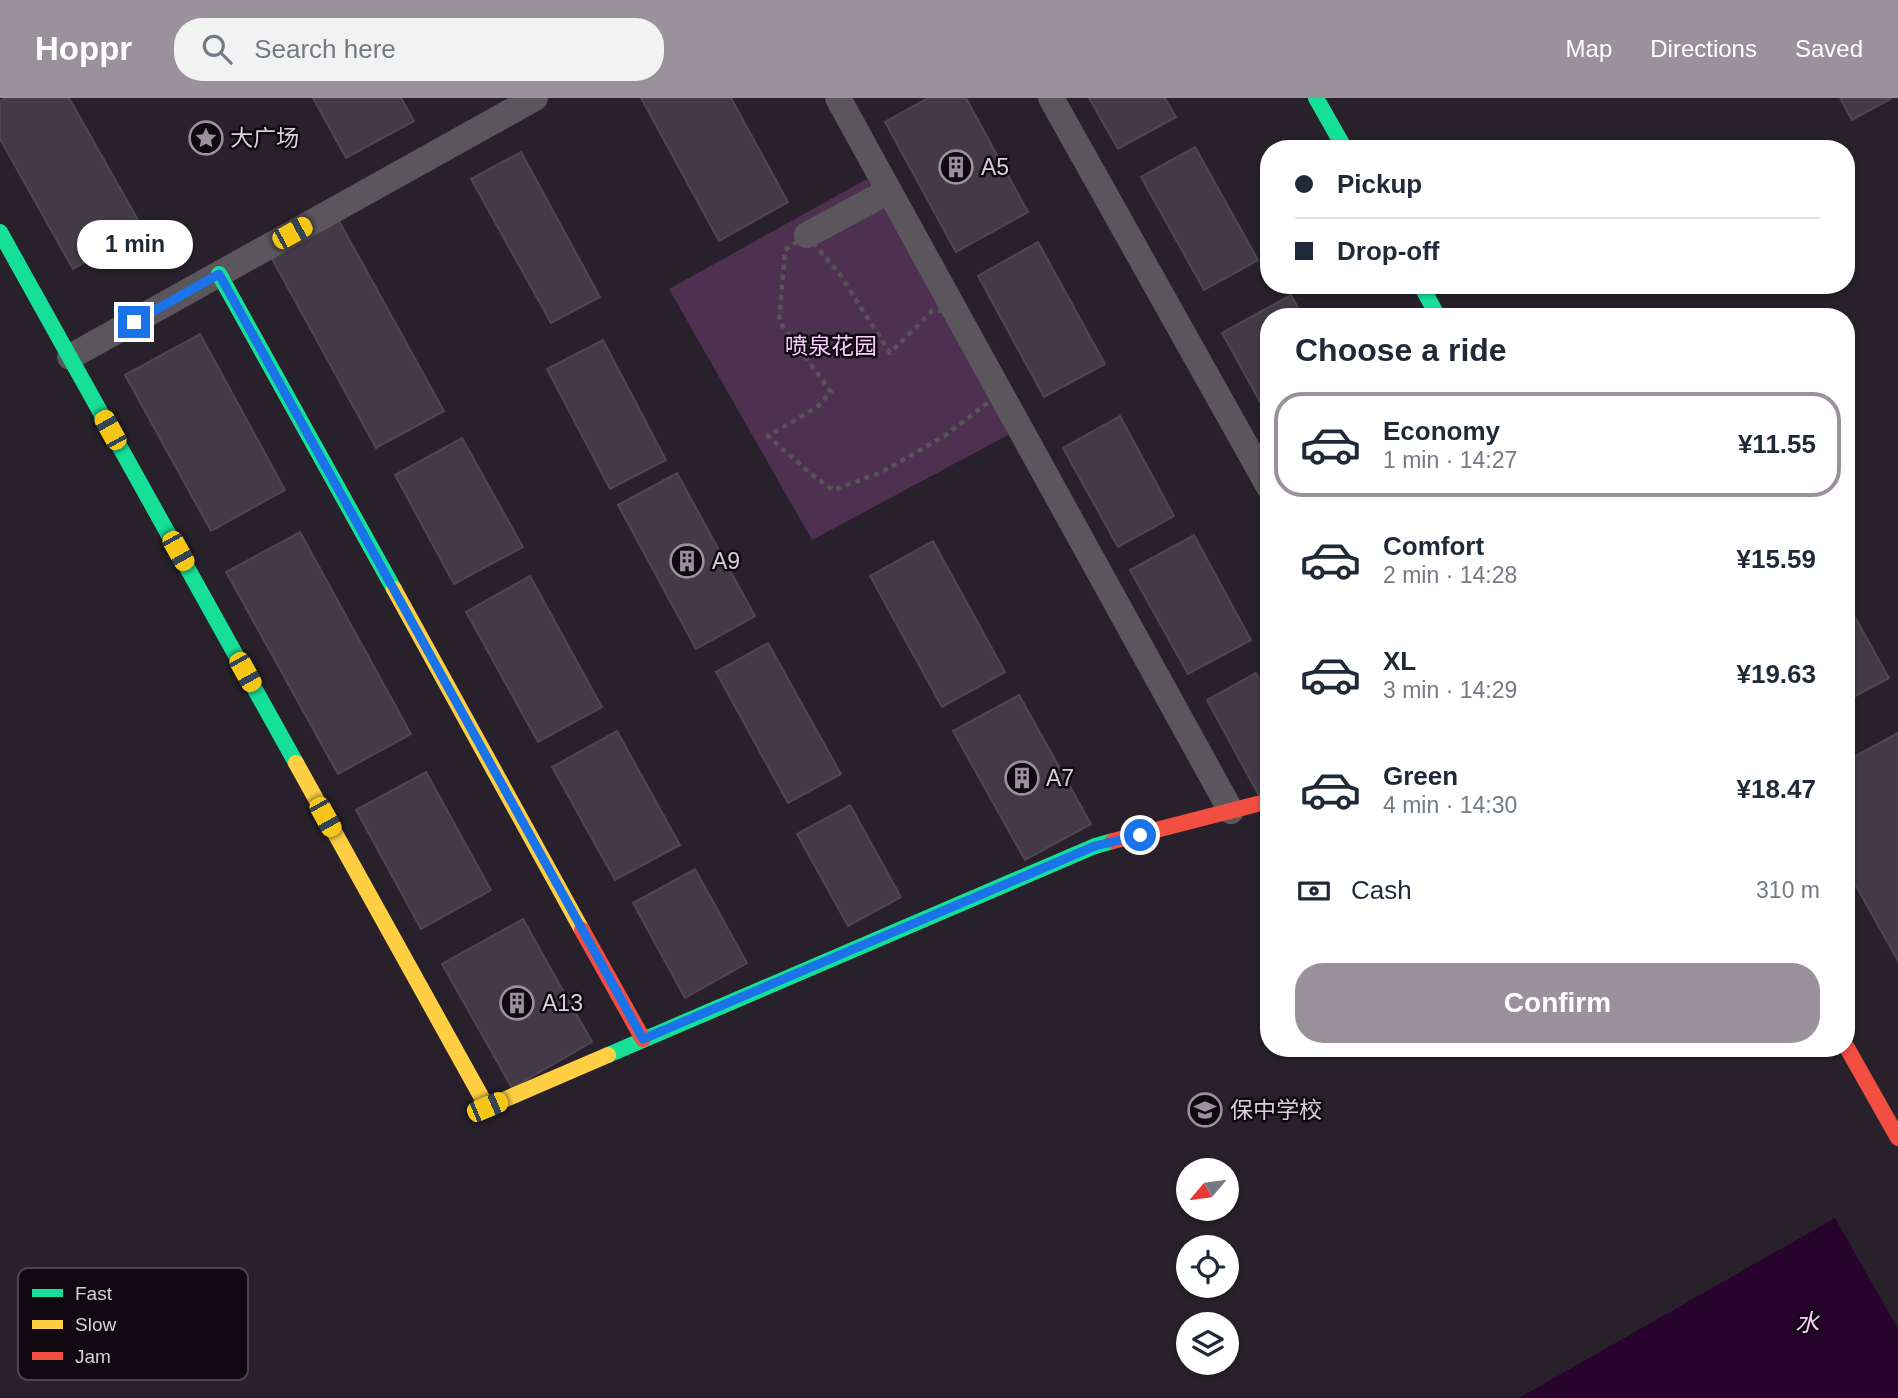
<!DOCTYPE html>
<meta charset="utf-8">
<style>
:root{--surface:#fff;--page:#f2f2f3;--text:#1f2937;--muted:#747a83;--line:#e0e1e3;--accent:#9b919c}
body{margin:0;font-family:Arial,"Noto Sans SC",sans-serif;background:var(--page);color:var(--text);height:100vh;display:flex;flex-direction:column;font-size:26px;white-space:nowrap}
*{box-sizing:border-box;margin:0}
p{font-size:23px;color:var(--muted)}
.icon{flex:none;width:38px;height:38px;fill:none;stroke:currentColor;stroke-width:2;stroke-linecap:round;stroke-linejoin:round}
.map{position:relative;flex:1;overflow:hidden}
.sheet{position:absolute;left:1260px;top:210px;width:595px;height:749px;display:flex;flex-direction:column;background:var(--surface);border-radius:28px;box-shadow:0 2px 5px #0004}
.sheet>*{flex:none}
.guide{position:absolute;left:1260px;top:42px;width:595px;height:154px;border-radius:28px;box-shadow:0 2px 5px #0004;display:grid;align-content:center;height:154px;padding:0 35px;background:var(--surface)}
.needle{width:46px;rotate:241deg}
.tools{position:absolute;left:1176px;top:1060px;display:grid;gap:14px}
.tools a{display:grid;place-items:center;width:63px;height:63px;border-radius:50%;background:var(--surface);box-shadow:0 2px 5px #0004;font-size:35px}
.end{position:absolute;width:32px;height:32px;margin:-16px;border:9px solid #1a73e8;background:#fff;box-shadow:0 0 0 4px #fff}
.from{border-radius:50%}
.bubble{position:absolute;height:49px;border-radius:24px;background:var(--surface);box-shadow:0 2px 5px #0004;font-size:23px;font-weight:700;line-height:49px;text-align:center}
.car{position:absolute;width:21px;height:42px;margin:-21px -10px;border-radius:9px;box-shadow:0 0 5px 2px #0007;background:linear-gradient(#f5c518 24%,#345 0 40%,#f5c518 0 76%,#345 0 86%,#f5c518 0)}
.guide b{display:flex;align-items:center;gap:24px;height:66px;font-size:26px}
.guide b+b{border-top:2px solid var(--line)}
.guide i{width:18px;height:18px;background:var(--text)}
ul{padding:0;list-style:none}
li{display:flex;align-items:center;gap:21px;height:105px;margin:0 14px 10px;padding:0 21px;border:4px solid transparent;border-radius:28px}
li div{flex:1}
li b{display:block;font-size:26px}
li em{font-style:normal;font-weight:700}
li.selected{border-color:var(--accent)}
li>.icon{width:63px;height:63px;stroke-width:1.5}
h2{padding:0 35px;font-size:32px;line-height:84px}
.pay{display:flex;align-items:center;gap:18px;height:77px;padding:0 35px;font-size:26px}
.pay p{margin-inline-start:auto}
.cta{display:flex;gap:14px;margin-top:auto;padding:14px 35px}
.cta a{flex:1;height:80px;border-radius:28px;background:var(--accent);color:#fff;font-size:28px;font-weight:700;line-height:80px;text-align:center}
header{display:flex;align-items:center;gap:42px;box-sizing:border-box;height:98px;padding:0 35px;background:var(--accent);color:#fff}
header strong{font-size:33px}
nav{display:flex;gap:38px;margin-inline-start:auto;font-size:24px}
.search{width:490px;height:63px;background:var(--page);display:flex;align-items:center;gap:18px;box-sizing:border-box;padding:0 24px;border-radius:28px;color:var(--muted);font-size:26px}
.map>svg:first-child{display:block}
</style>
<header>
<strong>Hoppr</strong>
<div class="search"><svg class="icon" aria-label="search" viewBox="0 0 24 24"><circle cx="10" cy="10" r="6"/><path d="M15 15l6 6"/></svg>Search here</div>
<nav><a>Map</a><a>Directions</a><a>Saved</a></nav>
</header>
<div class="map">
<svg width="1898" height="1300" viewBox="0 0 1898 1300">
<rect width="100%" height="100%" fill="#28202a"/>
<!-- green -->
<polygon fill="#4e3051" points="867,81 1010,336 812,442 669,191"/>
<!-- water -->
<polygon fill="#28032d" points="1835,1120 1898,1231 1898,1300 1519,1300"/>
<!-- building -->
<g fill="#443946" stroke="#4e4750" stroke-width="2">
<polygon points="6,0 69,0 143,131 73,171 0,41 0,3"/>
<polygon points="313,0 401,0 414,23 346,60"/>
<polygon points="641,0 731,0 788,104 719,143"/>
<polygon points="928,0 966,0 1028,114 956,154 885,24"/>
<polygon points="1089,0 1165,0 1176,19 1118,51"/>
<polygon points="1840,0 1892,0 1852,22"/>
<polygon points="1195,49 1258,162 1204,192 1141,79"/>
<polygon points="521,54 600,199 551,225 471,81"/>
<polygon points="339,123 444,313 376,350 272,161"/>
<polygon points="1038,144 1105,266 1044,299 978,178"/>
<polygon points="1291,197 1303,219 1269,219 1269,320 1222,235"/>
<polygon points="200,236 285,392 211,433 125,277"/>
<polygon points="603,242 666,362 610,391 547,271"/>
<polygon points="1120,318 1174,418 1118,449 1063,350"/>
<polygon points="462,340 523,449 454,486 395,377"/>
<polygon points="677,375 755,518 696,551 618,407"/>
<polygon points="300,434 411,636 338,676 226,474"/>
<polygon points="1194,437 1251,542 1188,576 1130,472"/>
<polygon points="933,443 1005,574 942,609 870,478"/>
<polygon points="530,478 602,609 538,644 466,514"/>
<polygon points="1846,503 1889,580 1846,603"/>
<polygon points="768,545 841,676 788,705 716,574"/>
<polygon points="1256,575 1269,598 1269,690 1258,696 1207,602"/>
<polygon points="1019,597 1091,726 1025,762 953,633"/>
<polygon points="617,633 680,747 615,782 552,669"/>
<polygon points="1898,635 1898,863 1846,770 1846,663"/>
<polygon points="426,674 491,792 421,831 356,712"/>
<polygon points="850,707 901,799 848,828 797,736"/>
<polygon points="695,771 747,865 685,900 633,805"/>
<polygon points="523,821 592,944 512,990 442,866"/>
</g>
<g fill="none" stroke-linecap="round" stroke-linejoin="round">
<!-- path -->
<polygon stroke="#585358" stroke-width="4.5" stroke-dasharray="5 5" stroke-linecap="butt" points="807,137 841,178 890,255 932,213 951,212 995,299 946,337 882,374 833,392 811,376 768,338 817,309 831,294 779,223 785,152"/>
<!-- street -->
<g stroke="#5a565b" stroke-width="26">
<polyline points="1051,0 1269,389"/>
<polyline points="889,93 1231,713"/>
<polyline points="807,137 889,93 838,0"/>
<polyline points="70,259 535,0"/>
</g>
<!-- fast -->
<g stroke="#16e098" stroke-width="16">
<polyline points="1316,0 1345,51"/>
<polyline points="0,134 296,665"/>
<polyline points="219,176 394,491"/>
<polyline points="1421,187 1438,219"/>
<polyline points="608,957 1095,748 1113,743"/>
</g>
<!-- slow -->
<g stroke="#ffcf43" stroke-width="16">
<polyline points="394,491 582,832"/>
<polyline points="296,665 487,1009 608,957"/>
</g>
<!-- jam -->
<g stroke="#f24e42" stroke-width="16">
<polyline points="1113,743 1269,703"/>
<polyline points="582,832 643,941"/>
<polyline points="1846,948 1898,1040"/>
</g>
</g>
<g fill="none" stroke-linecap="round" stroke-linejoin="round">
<!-- route -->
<polyline stroke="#1a73e8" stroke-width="9" points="134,224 219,176 643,941 1095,748 1140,737"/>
</g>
<!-- icons -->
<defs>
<symbol id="sight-ring" viewBox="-11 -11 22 22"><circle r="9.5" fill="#100911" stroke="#9b919c" stroke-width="1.5"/><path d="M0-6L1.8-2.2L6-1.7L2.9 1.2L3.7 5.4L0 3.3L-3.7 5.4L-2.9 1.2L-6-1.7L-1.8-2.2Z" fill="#9b919c"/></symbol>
<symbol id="building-ring" viewBox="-11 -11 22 22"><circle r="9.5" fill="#100911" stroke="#9b919c" stroke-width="1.5"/><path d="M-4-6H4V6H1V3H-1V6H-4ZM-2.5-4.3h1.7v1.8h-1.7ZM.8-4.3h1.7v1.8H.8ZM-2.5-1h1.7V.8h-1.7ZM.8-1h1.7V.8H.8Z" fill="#9b919c"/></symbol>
<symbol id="school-ring" viewBox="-11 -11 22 22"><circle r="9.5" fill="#100911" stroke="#9b919c" stroke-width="1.5"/><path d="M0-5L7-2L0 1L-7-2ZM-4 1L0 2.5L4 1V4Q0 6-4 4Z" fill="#9b919c"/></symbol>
</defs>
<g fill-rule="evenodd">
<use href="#sight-ring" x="187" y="21" width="38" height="38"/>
<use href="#building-ring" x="937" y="50" width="38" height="38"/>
<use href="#building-ring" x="668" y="444" width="38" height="38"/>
<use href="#building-ring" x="1003" y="661" width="38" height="38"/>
<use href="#building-ring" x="498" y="886" width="38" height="38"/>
<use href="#school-ring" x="1186" y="993" width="38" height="38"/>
</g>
<g text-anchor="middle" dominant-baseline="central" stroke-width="5" stroke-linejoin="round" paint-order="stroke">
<!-- poi labels -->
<g font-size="23" fill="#d9ceda" stroke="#100911" text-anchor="start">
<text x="230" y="40">大广场</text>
<text x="981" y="69">A5</text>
<text x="712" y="463">A9</text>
<text x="1046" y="680">A7</text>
<text x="542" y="905">A13</text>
<text x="1230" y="1012">保中学校</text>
</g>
<!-- park labels -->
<g font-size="23" fill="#facefd" stroke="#100911">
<text x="831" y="248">喷泉花园</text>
</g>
<!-- water labels -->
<g font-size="24" font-style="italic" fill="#facefd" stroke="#100911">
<text x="1807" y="1224">水</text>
</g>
</g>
<!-- legend -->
<rect x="18" y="1170" width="230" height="112" rx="10" fill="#100911" stroke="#4c444d" stroke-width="2"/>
<rect x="32" y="1191" width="31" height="8" fill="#16e098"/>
<rect x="32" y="1222" width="31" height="9" fill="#ffcf43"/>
<rect x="32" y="1254" width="31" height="8" fill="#f24e42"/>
<g font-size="19" fill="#d9ceda">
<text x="75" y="1202">Fast</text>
<text x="75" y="1233">Slow</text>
<text x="75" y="1265">Jam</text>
</g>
</svg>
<div class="tools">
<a><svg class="needle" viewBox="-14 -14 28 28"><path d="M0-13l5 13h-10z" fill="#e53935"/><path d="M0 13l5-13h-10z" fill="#747a83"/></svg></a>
<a><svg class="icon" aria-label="locate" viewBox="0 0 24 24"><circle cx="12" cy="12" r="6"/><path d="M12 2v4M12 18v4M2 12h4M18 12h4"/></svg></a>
<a><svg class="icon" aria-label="layers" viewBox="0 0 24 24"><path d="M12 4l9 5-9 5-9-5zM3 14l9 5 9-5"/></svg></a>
</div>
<i class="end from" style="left:1140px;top:737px"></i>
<i class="end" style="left:134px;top:224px"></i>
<div class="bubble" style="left:77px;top:122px;width:116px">1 min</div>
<i class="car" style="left:292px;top:135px;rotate:61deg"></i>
<i class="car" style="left:110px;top:332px;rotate:331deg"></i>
<i class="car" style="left:178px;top:453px;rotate:151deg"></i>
<i class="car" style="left:245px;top:574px;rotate:151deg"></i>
<i class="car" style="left:325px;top:719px;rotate:151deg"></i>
<i class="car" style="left:487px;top:1009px;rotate:67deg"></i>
<div class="guide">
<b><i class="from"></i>Pickup</b>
<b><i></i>Drop-off</b>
</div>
<section class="sheet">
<h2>Choose a ride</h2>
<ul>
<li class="selected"><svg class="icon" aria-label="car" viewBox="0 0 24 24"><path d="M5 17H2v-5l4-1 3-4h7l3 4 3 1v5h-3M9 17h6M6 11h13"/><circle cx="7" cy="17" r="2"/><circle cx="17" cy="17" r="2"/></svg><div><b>Economy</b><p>1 min · 14:27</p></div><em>¥11.55</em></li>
<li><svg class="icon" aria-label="car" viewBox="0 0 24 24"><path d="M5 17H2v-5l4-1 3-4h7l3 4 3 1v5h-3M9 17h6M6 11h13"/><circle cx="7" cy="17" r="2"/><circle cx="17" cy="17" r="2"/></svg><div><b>Comfort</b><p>2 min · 14:28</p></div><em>¥15.59</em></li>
<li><svg class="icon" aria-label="car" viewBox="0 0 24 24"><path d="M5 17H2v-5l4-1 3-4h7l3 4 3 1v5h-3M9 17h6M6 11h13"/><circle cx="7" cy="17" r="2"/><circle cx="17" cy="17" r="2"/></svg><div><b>XL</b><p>3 min · 14:29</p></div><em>¥19.63</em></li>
<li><svg class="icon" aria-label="car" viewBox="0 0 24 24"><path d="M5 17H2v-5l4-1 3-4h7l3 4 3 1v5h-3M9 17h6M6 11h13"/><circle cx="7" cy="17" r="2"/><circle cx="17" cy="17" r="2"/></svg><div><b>Green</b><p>4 min · 14:30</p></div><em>¥18.47</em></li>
</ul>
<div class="pay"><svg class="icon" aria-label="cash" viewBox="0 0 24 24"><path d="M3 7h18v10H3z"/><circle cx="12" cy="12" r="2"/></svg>Cash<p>310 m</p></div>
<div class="cta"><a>Confirm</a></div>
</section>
</div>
